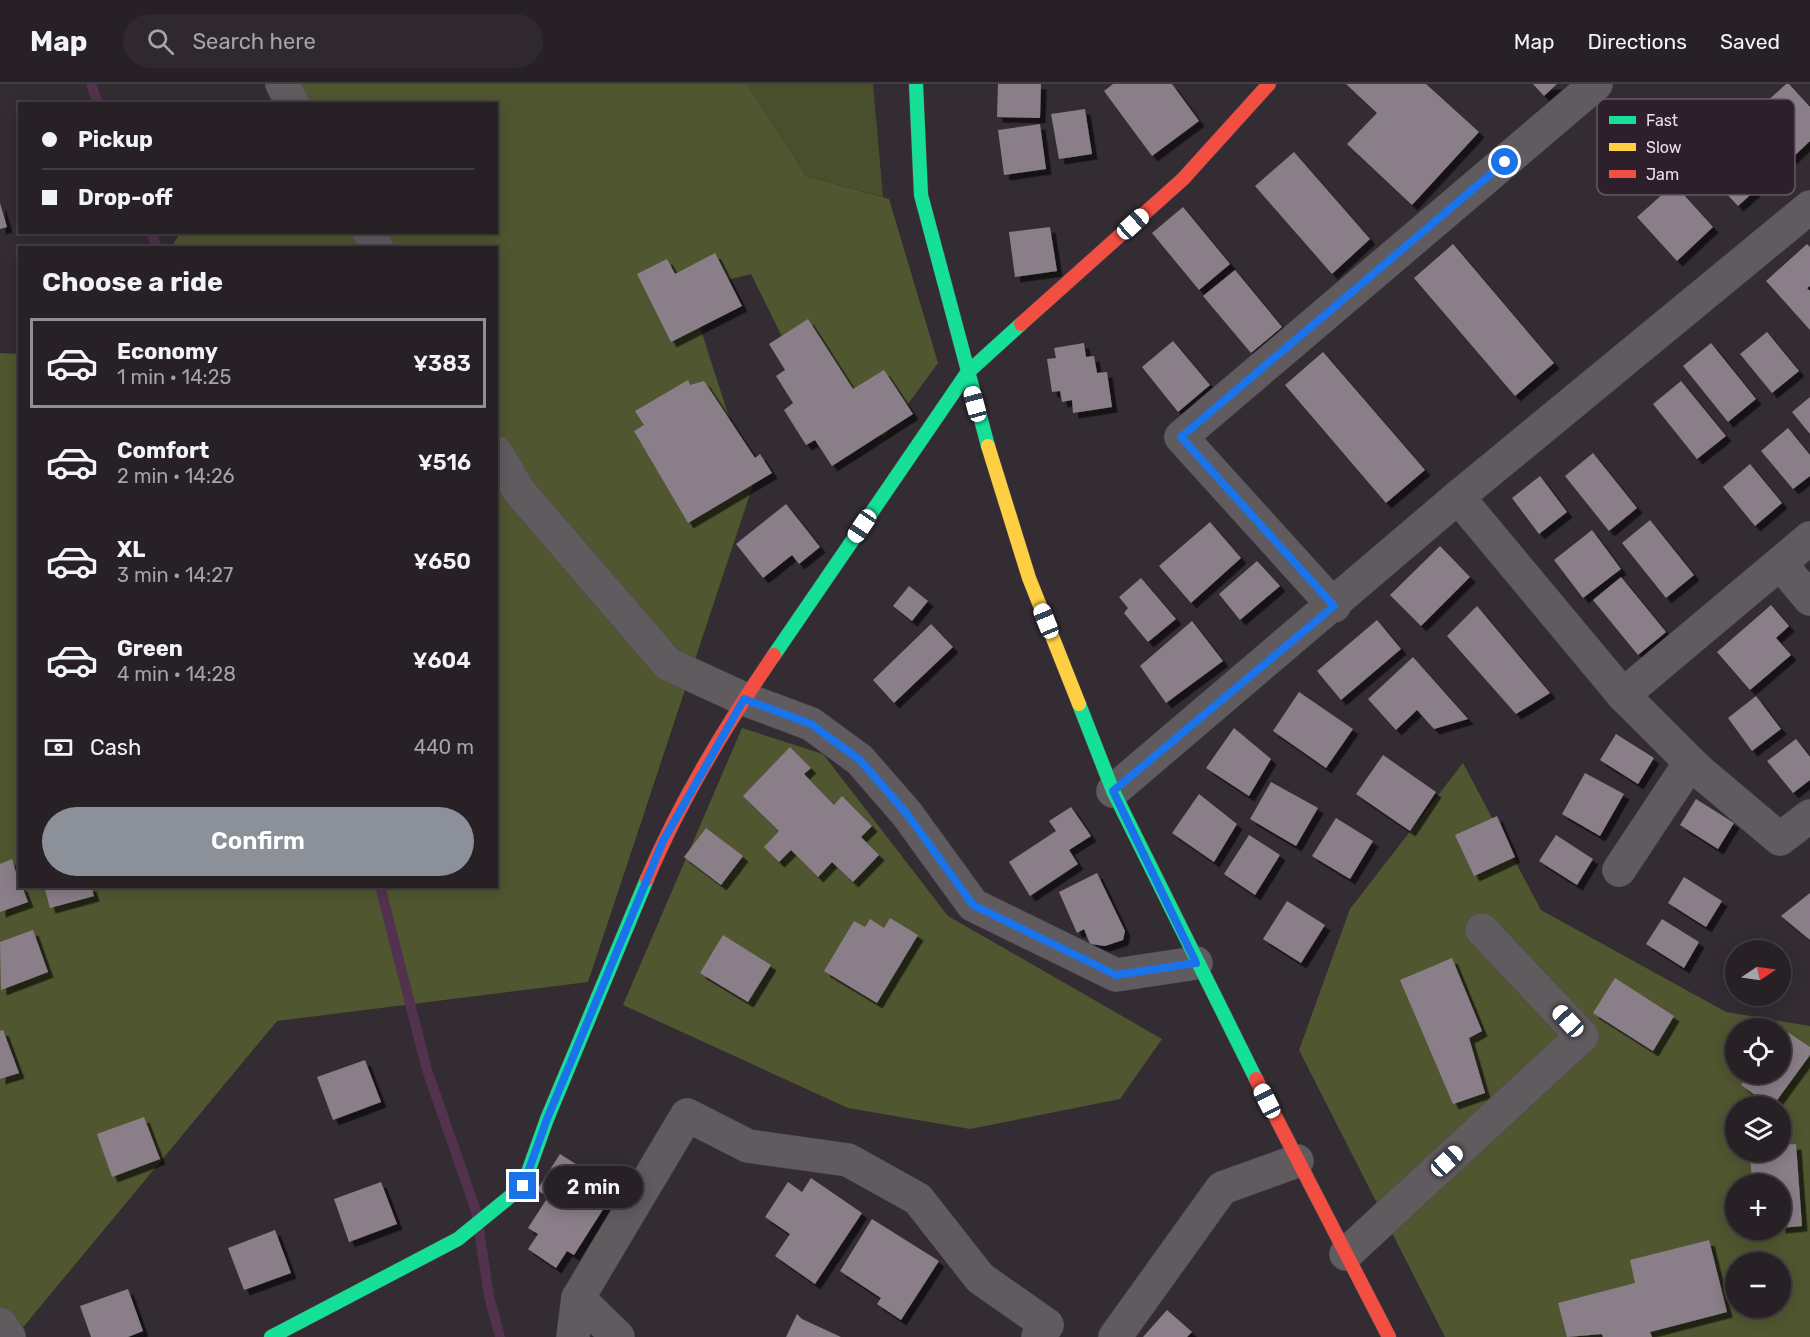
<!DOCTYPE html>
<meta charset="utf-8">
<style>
:root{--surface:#272126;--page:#2f292e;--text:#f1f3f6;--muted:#a4a3a7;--line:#433e43;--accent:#8c9099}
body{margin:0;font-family:Rubik,sans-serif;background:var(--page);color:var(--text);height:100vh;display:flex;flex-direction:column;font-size:22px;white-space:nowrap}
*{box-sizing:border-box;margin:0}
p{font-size:20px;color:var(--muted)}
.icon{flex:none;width:33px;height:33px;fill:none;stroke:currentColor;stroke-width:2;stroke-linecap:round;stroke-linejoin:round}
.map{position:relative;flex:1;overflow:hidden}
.sheet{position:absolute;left:18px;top:162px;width:480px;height:642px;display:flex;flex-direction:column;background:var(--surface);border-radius:0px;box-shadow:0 3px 15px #0003,0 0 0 2px var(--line)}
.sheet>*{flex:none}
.banner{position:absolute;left:18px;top:18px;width:480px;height:132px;border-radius:0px;box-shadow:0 3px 15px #0003,0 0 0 2px var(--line);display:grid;align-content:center;height:132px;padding:0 24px;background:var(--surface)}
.needle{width:39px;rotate:77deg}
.controls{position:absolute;left:1725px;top:856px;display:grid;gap:12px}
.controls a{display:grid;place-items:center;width:66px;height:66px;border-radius:50%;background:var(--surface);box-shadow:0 3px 15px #0003,0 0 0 2px var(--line);font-size:30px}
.end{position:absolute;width:27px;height:27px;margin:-14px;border:8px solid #1a73e8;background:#fff;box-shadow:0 0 0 3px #fff}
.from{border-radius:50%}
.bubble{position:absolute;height:42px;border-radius:21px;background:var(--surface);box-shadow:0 3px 15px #0003,0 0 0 2px var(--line);font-size:20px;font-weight:600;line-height:42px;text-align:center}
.car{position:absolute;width:18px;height:36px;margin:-18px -9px;border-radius:8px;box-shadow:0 0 4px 2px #0007;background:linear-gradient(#fff 24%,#345 0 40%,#fff 0 76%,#345 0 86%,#fff 0)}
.banner b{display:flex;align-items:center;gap:21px;height:57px;font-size:22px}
.banner b+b{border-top:2px solid var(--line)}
.banner i{width:15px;height:15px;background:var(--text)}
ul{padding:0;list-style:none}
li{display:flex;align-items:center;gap:18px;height:90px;margin:0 12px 9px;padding:0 12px;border:3px solid transparent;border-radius:0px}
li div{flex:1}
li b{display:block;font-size:22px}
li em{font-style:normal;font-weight:600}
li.current{border-color:var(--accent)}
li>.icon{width:54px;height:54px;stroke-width:1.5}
h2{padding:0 24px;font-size:27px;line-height:72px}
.pay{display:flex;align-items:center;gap:15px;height:66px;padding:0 24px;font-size:22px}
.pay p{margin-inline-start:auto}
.cta{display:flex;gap:12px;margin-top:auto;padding:12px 24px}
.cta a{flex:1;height:69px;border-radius:36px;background:var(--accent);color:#fff;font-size:24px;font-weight:600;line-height:69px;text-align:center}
header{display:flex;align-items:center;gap:36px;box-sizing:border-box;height:84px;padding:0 30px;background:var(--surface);border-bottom:2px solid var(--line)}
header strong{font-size:28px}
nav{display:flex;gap:33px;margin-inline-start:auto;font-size:21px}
.search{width:420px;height:54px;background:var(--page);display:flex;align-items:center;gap:15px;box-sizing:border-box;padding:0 21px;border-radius:33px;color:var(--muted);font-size:22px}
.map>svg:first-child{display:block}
</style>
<header>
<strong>Map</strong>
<div class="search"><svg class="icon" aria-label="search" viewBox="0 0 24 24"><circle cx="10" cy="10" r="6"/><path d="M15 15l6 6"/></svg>Search here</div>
<nav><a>Map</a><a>Directions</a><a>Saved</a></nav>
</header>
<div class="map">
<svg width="1810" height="1253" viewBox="0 0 1810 1253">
<defs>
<filter id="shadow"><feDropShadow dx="5.5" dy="5.5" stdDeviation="0" flood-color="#0009"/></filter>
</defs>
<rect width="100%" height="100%" fill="#342c33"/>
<!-- green -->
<polygon fill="#494f2c" points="747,0 873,0 883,113 806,92"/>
<!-- forest -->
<g fill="#505630" fill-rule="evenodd">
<polygon points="288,0 747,0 806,92 889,115 938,279 883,354 825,270 795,279 751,190 688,206 752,404 588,898 277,937 15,1253 0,1253 0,269 20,270 20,802 496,802 496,164 171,163 181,148 496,148 496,20 274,19"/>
<polygon points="742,644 823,670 948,832 1162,955 1120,1015 970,1045 848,1024 623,921"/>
<path d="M1463,679L1541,826L1726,928L1810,942V1253H1445L1299,966L1350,825ZM1736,945H1780V990H1736ZM1736,1023H1780V1068H1736ZM1736,1101H1780V1146H1736ZM1736,1179H1780V1224H1736Z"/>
</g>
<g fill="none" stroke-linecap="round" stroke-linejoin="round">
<!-- stream -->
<g stroke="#52324e" stroke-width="10">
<polyline points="91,0 98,20"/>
<polyline points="151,148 157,164"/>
<polyline points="380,802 427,986 476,1127 489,1212 500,1253"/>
</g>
</g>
<!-- building -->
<g fill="#8a7e89" filter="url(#shadow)">
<polygon points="998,0 1041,0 1040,34 997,33"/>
<polygon points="1113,0 1172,0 1199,37 1152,72 1104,7"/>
<polygon points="1346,0 1426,0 1479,48 1412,121 1347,60 1377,29"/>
<polygon points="1533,0 1557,0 1544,12"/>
<polygon points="1786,0 1789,0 1810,23 1810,57 1791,75 1751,32"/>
<polygon points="1085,25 1092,70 1059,75 1051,30"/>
<polygon points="1040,40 1046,85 1004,91 998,46"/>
<polygon points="1736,46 1775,89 1738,122 1699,80"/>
<polygon points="1294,68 1370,155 1332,190 1255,102"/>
<polygon points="1674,100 1713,143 1677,177 1637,133"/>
<polygon points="0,119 7,143 0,145"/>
<polygon points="1183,123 1230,180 1199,206 1152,149"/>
<polygon points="1050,143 1057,187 1015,193 1009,148"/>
<polygon points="1453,160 1554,279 1515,312 1414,194"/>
<polygon points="1807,160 1810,163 1810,202 1807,204 1810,207 1810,246 1766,197"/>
<polygon points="715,169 742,222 671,258 637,190 667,175 675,190"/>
<polygon points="1235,186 1282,243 1251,269 1203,212"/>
<polygon points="808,235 853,305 884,286 913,330 832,382 815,356 806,361 784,326 793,319 776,292 785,286 769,260"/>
<polygon points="1767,248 1799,287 1772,309 1740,270"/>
<polygon points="1173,257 1210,301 1178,328 1142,283"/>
<polygon points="1084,259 1086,273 1094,272 1097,289 1107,288 1112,323 1073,329 1072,316 1062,318 1060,307 1052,308 1047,275 1056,274 1054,264"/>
<polygon points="1711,259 1756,315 1728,338 1683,282"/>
<polygon points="1323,268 1425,386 1386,419 1285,301"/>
<polygon points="688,296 690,301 704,297 755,374 760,370 772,389 688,439 634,347 644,341 635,327"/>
<polygon points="1681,297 1726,352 1697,375 1653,320"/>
<polygon points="1810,313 1810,350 1792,328"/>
<polygon points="1788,344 1810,371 1810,392 1793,405 1761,367"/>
<polygon points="1593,369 1637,424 1609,447 1565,392"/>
<polygon points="1750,380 1782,419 1755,442 1723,403"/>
<polygon points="1540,392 1567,428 1539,450 1512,414"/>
<polygon points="786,420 820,463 799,480 792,471 763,494 736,460"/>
<polygon points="1650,436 1694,491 1666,514 1622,459"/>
<polygon points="1210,438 1241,474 1191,519 1159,482"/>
<polygon points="1592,446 1621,485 1583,514 1554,476"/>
<polygon points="1440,462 1470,493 1421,542 1390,511"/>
<polygon points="1257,477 1280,502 1240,536 1219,510"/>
<polygon points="1621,493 1666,548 1638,571 1593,516"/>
<polygon points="1141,494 1176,535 1148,558 1124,529 1128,524 1119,513"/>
<polygon points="909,502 928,517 912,537 893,522"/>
<polygon points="1771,521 1789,542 1776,554 1791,571 1750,606 1717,568"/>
<polygon points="1477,522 1550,609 1516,630 1447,552"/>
<polygon points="1377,536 1401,565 1341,616 1317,587"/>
<polygon points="1192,537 1223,577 1166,619 1140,582"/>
<polygon points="931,540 953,563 894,619 873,596"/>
<polygon points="1413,573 1468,635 1434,645 1417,626 1396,646 1368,615"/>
<polygon points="1299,608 1353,645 1326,684 1273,647"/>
<polygon points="1756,612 1781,645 1752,667 1728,634"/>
<polygon points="1234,644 1271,675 1249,712 1206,684"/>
<polygon points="1616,650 1654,674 1638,700 1600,676"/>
<polygon points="1796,655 1810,673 1810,696 1793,709 1767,677"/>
<polygon points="790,663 811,684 804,690 834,721 842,712 872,742 861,753 879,771 853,798 832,778 818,793 791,766 779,778 764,763 779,747 743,712"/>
<polygon points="1383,671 1436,708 1410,747 1356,710"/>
<polygon points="1585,689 1624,710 1600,752 1562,730"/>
<polygon points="1271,698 1318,724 1296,762 1250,735"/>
<polygon points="1199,710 1237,740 1214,778 1172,749"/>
<polygon points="1696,715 1734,739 1718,765 1680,741"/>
<polygon points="1071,723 1091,752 1069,766 1078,780 1030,812 1009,778 1056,747 1049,737"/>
<polygon points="1497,732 1515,773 1474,792 1455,751"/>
<polygon points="1336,734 1373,757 1350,795 1312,772"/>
<polygon points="706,744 743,772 721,801 684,773"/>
<polygon points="1249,751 1280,771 1255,811 1224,790"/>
<polygon points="1556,751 1593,775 1577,801 1539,777"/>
<polygon points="12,775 20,802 22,802 28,818 0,828 0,780"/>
<polygon points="1097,789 1125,847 1123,856 1105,862 1090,860 1084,845 1077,849 1059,808"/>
<polygon points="1684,793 1722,817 1706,843 1668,819"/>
<polygon points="44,802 91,802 94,812 50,824"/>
<polygon points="1810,809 1810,856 1781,832"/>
<polygon points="1287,817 1325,841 1301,879 1263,855"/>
<polygon points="890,834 918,851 877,919 824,887 854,837 865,843 870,835 884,844"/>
<polygon points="1662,835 1699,858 1684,884 1646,860"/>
<polygon points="33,846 48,888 1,906 0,858"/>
<polygon points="723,851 771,881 748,918 700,889"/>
<polygon points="1452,874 1482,947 1469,954 1485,1009 1453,1020 1400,896"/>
<polygon points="1615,894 1674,932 1653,967 1593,929"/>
<polygon points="1780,943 1810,963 1810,971 1772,1023 1741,1001 1749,990 1780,990"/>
<polygon points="3,946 19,989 0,995 0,947"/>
<polygon points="365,976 381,1018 333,1036 317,993"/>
<polygon points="144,1033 160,1075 112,1093 97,1050"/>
<polygon points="1796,1060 1802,1142 1780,1144 1780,1101 1752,1101 1750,1068 1780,1068 1780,1061"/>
<polygon points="560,1070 616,1105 574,1171 567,1167 556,1184 528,1165 538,1150 528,1144 548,1113 537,1106"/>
<polygon points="811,1094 862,1129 815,1200 775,1172 790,1150 765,1133 788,1098 802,1108"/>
<polygon points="381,1098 397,1140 349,1158 334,1115"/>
<polygon points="872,1135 939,1177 901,1236 877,1220 881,1214 840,1187"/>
<polygon points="275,1146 291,1189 244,1206 228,1164"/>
<polygon points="1709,1156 1727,1228 1650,1248 1652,1253 1603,1253 1602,1250 1567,1253 1558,1219 1635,1199 1630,1176"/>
<polygon points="128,1205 143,1247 128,1253 91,1253 80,1222"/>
<polygon points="1167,1226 1192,1248 1187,1253 1143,1253"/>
<polygon points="797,1230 802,1235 841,1253 786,1253"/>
</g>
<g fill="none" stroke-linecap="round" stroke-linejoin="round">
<defs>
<g id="street">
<polyline points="282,0 293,20"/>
<polyline points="369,148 377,164"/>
<polyline points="496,368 519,407 668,580 744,615 811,640 860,676 907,730 973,821 1116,891 1196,879"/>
<polyline points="1458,413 1623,611 1810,454"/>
<polyline points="1780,479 1810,515"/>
<polyline points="1334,522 1181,353 1596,0"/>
<polyline points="1623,611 1698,686 1780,755 1810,732"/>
<polyline points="1113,707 1458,413 1810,123"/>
<polyline points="1619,786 1690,679"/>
<polyline points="1346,1170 1582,952 1482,846"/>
<polyline points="578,1214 618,1253"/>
<polyline points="0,1240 9,1253"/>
<polyline points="573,1253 578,1214 687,1031 748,1062 848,1076 918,1115 980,1194 1047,1241 1038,1253"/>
<polyline points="1115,1253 1222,1104 1297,1077"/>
</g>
<g id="fast">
<polyline points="916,0 921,111 988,362"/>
<polyline points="774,571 967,289 1021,240"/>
<polyline points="1079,620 1113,707 1256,995"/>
<polyline points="271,1253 458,1155 523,1102 547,1035 647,795"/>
</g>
<polyline id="slow" points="988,362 1029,494 1079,620"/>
<g id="jam">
<polyline points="1021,240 1183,95 1269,0"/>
<path d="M647,795C680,717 726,641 774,571"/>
<polyline points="1256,995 1389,1253"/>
</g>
</defs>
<!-- street casing -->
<use href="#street" stroke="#514a50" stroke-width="34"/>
<!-- fast casing -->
<use href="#fast" stroke="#514a50" stroke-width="15"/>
<!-- slow casing -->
<use href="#slow" stroke="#514a50" stroke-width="15"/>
<!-- jam casing -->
<use href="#jam" stroke="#514a50" stroke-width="15"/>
<!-- street -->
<use href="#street" stroke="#605b5f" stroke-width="33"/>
<!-- fast -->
<use href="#fast" stroke="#16e098" stroke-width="14"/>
<!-- slow -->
<use href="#slow" stroke="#ffcf43" stroke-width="14"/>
<!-- jam -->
<use href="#jam" stroke="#f24e42" stroke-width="14"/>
</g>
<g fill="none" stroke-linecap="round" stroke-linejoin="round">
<!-- route -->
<polyline stroke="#1a73e8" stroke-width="8" points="523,1102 547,1035 663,757 744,615 811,640 860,676 907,730 973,821 1116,891 1196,879 1113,707 1334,522 1181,353 1505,78"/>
</g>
<!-- legend -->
<rect x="1597" y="15" width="198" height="96" rx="9" fill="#2d1f2c" stroke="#665965" stroke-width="1.5"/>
<rect x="1609" y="32" width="27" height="8" fill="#16e098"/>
<rect x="1609" y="59" width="27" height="8" fill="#ffcf43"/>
<rect x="1609" y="86" width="27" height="8" fill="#f24e42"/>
<g font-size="16" fill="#eae0e9">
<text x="1646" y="42">Fast</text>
<text x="1646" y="69">Slow</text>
<text x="1646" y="96">Jam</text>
</g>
</svg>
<div class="controls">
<a><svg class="needle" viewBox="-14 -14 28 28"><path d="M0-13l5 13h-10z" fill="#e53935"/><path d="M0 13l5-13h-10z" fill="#a4a3a7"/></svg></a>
<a><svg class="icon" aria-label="locate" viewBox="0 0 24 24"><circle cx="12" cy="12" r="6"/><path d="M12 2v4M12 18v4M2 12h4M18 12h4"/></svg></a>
<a><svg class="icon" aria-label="layers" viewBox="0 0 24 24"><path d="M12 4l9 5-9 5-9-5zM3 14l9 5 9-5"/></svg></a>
<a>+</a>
<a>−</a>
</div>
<i class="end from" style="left:1505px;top:78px"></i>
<i class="end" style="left:523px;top:1102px"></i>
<div class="bubble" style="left:544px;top:1082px;width:99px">2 min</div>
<i class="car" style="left:1133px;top:140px;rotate:48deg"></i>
<i class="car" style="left:975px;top:320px;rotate:345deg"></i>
<i class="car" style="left:862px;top:442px;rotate:214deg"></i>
<i class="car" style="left:1046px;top:537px;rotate:338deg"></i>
<i class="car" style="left:1568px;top:937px;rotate:317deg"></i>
<i class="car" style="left:1267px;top:1017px;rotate:333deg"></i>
<i class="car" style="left:1447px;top:1077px;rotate:47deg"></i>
<div class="banner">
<b><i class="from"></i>Pickup</b>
<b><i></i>Drop-off</b>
</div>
<section class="sheet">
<h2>Choose a ride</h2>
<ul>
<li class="current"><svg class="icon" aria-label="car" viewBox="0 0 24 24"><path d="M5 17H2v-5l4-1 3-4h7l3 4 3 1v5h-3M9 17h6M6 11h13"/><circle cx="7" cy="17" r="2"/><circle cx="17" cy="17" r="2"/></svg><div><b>Economy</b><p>1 min · 14:25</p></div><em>¥383</em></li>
<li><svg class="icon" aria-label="car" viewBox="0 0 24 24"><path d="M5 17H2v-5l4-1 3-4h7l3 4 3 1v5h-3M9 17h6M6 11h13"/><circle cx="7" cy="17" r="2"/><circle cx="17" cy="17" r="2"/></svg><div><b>Comfort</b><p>2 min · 14:26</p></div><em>¥516</em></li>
<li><svg class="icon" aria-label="car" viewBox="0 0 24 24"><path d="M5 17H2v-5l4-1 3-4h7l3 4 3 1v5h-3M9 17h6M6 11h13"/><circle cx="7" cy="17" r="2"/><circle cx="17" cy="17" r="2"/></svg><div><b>XL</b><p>3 min · 14:27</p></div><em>¥650</em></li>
<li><svg class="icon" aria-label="car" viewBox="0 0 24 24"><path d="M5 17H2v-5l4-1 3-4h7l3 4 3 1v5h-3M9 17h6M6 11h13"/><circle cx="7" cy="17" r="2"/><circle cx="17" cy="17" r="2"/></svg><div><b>Green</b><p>4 min · 14:28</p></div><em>¥604</em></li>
</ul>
<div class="pay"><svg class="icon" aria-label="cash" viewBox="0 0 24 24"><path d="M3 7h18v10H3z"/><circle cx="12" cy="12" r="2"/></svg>Cash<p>440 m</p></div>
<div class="cta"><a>Confirm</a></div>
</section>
</div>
